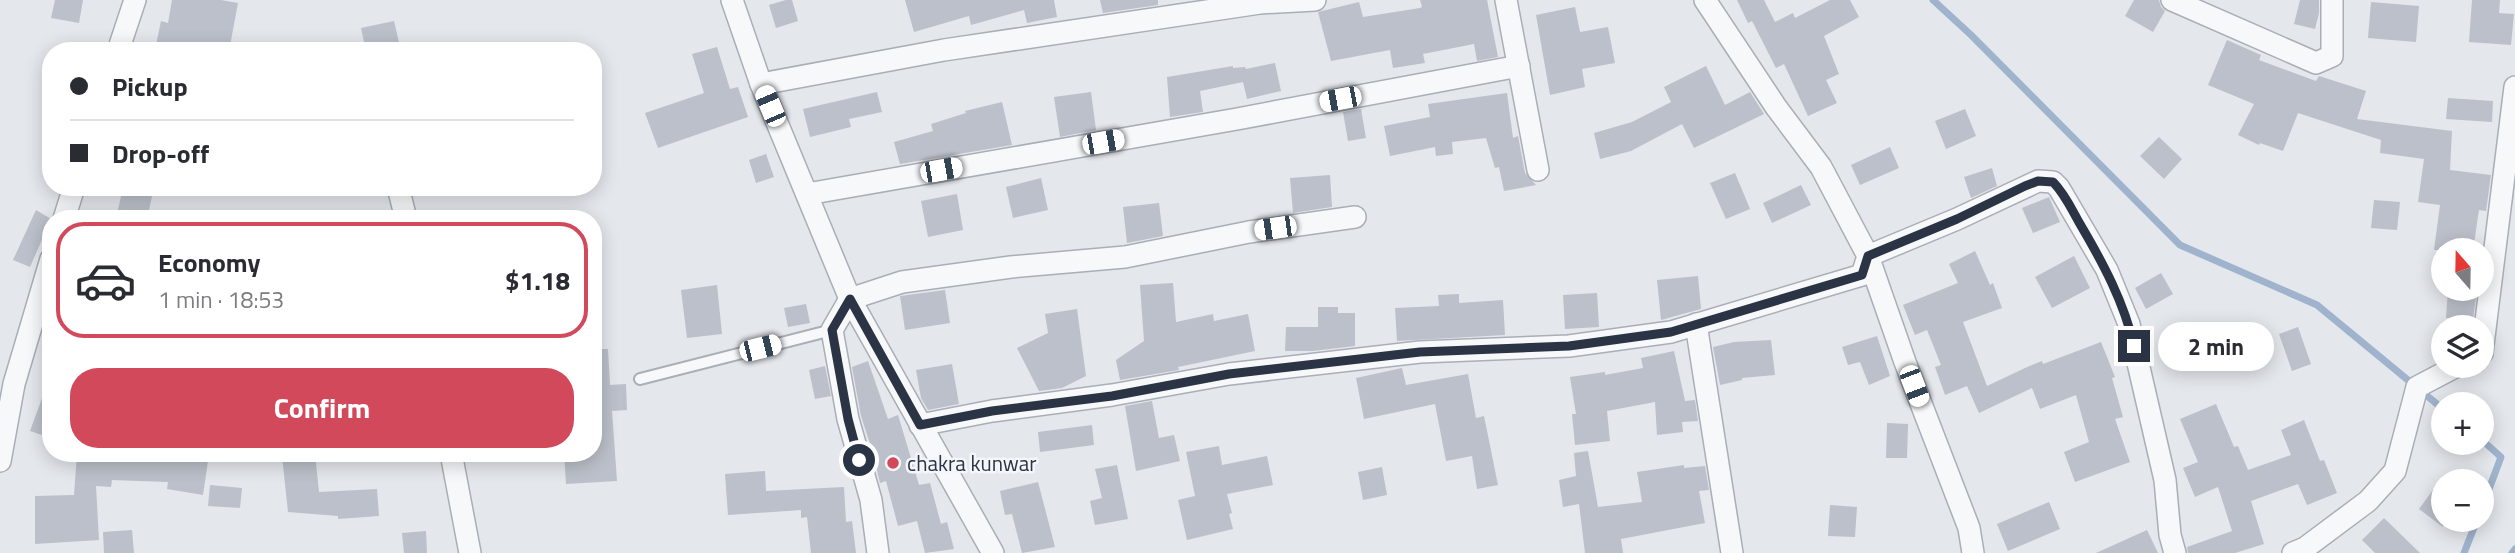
<!DOCTYPE html>
<meta charset="utf-8">
<style>
:root{--surface:#fff;--page:#f7f7f7;--text:#2b2b33;--muted:#7c7c81;--line:#e1e1e2;--accent:#d1495b}
body{margin:0;font-family:"Titillium Web",sans-serif;background:var(--page);color:var(--text);height:100vh;display:flex;flex-direction:column;font-size:26px;white-space:nowrap}
*{box-sizing:border-box;margin:0}
p{font-size:23px;color:var(--muted)}
.icon{flex:none;width:38px;height:38px;fill:none;stroke:currentColor;stroke-width:2;stroke-linecap:round;stroke-linejoin:round}
.map{position:relative;flex:1;overflow:hidden}
.details{position:absolute;left:42px;top:210px;width:560px;height:252px;display:flex;flex-direction:column;background:var(--surface);border-radius:28px;box-shadow:0 4px 18px #0003}
.details>*{flex:none}
.guide{position:absolute;left:42px;top:42px;width:560px;height:154px;border-radius:28px;box-shadow:0 4px 18px #0003;display:grid;align-content:center;height:154px;padding:0 28px;background:var(--surface)}
.needle{width:46px;rotate:340deg}
.controls{position:absolute;left:2431px;top:238px;display:grid;gap:14px}
.controls a{display:grid;place-items:center;width:63px;height:63px;border-radius:50%;background:var(--surface);box-shadow:0 4px 18px #0003;font-size:35px}
.end{position:absolute;width:32px;height:32px;margin:-16px;border:9px solid #2b3445;background:#fff;box-shadow:0 0 0 4px #fff}
.from{border-radius:50%}
.bubble{position:absolute;height:49px;border-radius:24px;background:var(--surface);box-shadow:0 4px 18px #0003;font-size:23px;font-weight:700;line-height:49px;text-align:center}
.car{position:absolute;width:21px;height:42px;margin:-21px -10px;border-radius:9px;box-shadow:0 0 5px 2px #0007;background:linear-gradient(#fff 24%,#345 0 40%,#fff 0 76%,#345 0 86%,#fff 0)}
.guide b{display:flex;align-items:center;gap:24px;height:66px;font-size:26px}
.guide b+b{border-top:2px solid var(--line)}
.guide i{width:18px;height:18px;background:var(--text)}
ul{padding:12px 0 0;list-style:none}
li{display:flex;align-items:center;gap:21px;height:116px;margin:0 14px 10px;padding:0 14px;border:4px solid transparent;border-radius:28px}
li div{flex:1}
li b{display:block;font-size:26px}
li em{font-style:normal;font-weight:700}
li.on{border-color:var(--accent)}
li>.icon{width:63px;height:63px;stroke-width:1.5}
.button{display:flex;gap:14px;margin-top:auto;padding:14px 28px}
.button a{flex:1;height:80px;border-radius:28px;background:var(--accent);color:#fff;font-size:28px;font-weight:700;line-height:80px;text-align:center}
.map>svg:first-child{display:block}
</style>
<div class="map">
<svg width="2515" height="553" viewBox="0 0 2515 553">
<rect width="100%" height="100%" fill="#e4e7ec"/>
<g fill="none" stroke-linecap="round" stroke-linejoin="round">
<!-- stream -->
<g stroke="#9fb4cc" stroke-width="7">
<polyline points="1933,0 1971,35 2180,245 2317,305 2443,409"/>
<polyline points="2482,440 2501,457 2482,508"/>
<polyline points="2464,553 2477,520"/>
<polyline points="2512,553 2515,549"/>
</g>
</g>
<!-- building -->
<g fill="#bbc0ca">
<polygon points="55,0 83,0 79,23 51,18"/>
<polygon points="172,0 221,0 238,3 229,51 182,51 156,45 161,21 168,23"/>
<polygon points="786,0 792,0 798,21 776,28 769,5"/>
<polygon points="905,0 1054,0 1057,17 1027,23 1024,10 971,25 969,16 914,32"/>
<polygon points="1100,0 1158,0 1158,5 1103,13"/>
<polygon points="1420,0 1487,0 1498,57 1477,61 1474,44 1423,54 1425,63 1393,68 1390,50 1331,61 1318,12 1359,2 1363,17 1420,8 1422,7"/>
<polygon points="1737,0 1764,0 1775,22 1793,13 1795,18 1830,0 1850,0 1859,17 1824,36 1839,74 1826,80 1837,103 1808,116 1784,64 1776,68 1752,21 1748,23"/>
<polygon points="2134,0 2159,0 2161,7 2165,11 2153,32 2125,16"/>
<polygon points="2300,0 2319,0 2319,13 2315,29 2294,24"/>
<polygon points="2472,0 2500,0 2499,13 2514,14 2511,45 2469,42"/>
<polygon points="2371,2 2419,6 2416,42 2368,38"/>
<polygon points="1575,7 1580,32 1608,27 1615,63 1582,69 1585,87 1550,95 1536,15"/>
<polygon points="394,21 401,51 366,51 361,28"/>
<polygon points="2227,40 2261,55 2259,60 2316,81 2319,76 2366,91 2357,119 2452,131 2450,170 2491,175 2486,211 2479,210 2473,250 2434,250 2440,205 2418,202 2424,159 2380,153 2381,140 2298,113 2283,151 2260,143 2259,145 2238,135 2254,104 2208,85"/>
<polygon points="717,47 730,89 738,87 748,117 658,148 645,113 704,93 692,54"/>
<polygon points="1275,63 1281,91 1247,99 1243,82 1200,91 1203,112 1170,117 1167,77 1233,66 1233,68 1245,67 1246,69"/>
<polygon points="1706,66 1725,105 1750,92 1764,114 1694,148 1682,124 1631,151 1600,159 1594,133 1632,122 1671,102 1664,87"/>
<polygon points="877,92 882,112 849,119 851,127 810,137 803,109"/>
<polygon points="1091,92 1096,130 1060,137 1054,97"/>
<polygon points="1507,93 1513,138 1518,136 1525,173 1536,185 1504,191 1499,167 1495,168 1486,138 1452,142 1453,154 1436,156 1435,147 1390,156 1384,126 1430,117 1428,104"/>
<polygon points="2448,98 2493,101 2492,122 2446,119"/>
<polygon points="1002,102 1012,145 900,164 894,142 933,131 931,124 966,113 965,111"/>
<polygon points="1361,109 1366,138 1348,141 1343,112"/>
<polygon points="1965,109 1976,136 1946,149 1935,121"/>
<polygon points="2159,137 2182,159 2164,179 2140,156"/>
<polygon points="1890,147 1899,168 1860,185 1851,165"/>
<polygon points="766,154 774,177 756,183 749,160"/>
<polygon points="1992,168 1997,186 1971,198 1964,177"/>
<polygon points="1735,173 1750,209 1726,219 1710,183"/>
<polygon points="1330,175 1332,207 1293,213 1290,178"/>
<polygon points="1041,178 1048,210 1013,218 1006,187"/>
<polygon points="1801,185 1811,205 1772,223 1763,203"/>
<polygon points="123,187 154,187 147,219 116,219"/>
<polygon points="957,194 963,230 928,237 921,201"/>
<polygon points="2049,197 2060,222 2033,233 2022,208"/>
<polygon points="2374,200 2400,202 2397,230 2371,228"/>
<polygon points="1159,203 1163,236 1127,243 1123,207"/>
<polygon points="36,210 51,219 30,267 13,260"/>
<polygon points="1975,251 1990,285 1993,283 2002,308 1963,322 1987,386 2025,368 2042,361 2043,364 2101,342 2115,377 2112,378 2123,417 2115,419 2130,462 2075,482 2064,452 2089,442 2076,395 2040,409 2032,388 1979,413 1967,386 1945,395 1935,367 1941,365 1927,330 1915,335 1903,305 1958,283 1949,264"/>
<polygon points="2074,256 2090,288 2052,308 2035,277"/>
<polygon points="2161,273 2173,294 2146,309 2135,288"/>
<polygon points="1698,276 1701,309 1661,320 1657,280"/>
<polygon points="1173,283 1176,322 1213,314 1214,321 1248,314 1255,351 1178,367 1179,370 1120,380 1116,360 1144,341 1140,285"/>
<polygon points="717,285 722,334 687,338 681,290"/>
<polygon points="2448,289 2477,290 2473,319 2446,318"/>
<polygon points="945,290 950,323 905,330 900,296"/>
<polygon points="1597,293 1599,327 1565,329 1563,295"/>
<polygon points="1459,294 1459,303 1503,300 1505,335 1397,341 1395,308 1439,306 1438,295"/>
<polygon points="806,304 810,323 788,327 784,308"/>
<polygon points="1318,307 1338,307 1338,313 1355,313 1355,346 1313,351 1285,351 1286,327 1318,327"/>
<polygon points="1077,309 1086,376 1062,388 1039,391 1017,348 1048,333 1045,314"/>
<polygon points="2298,327 2311,364 2292,371 2279,334"/>
<polygon points="1877,336 1890,376 1869,385 1860,362 1848,365 1842,347"/>
<polygon points="1771,340 1775,375 1742,378 1742,380 1720,385 1713,347 1734,342"/>
<polygon points="593,349 608,349 610,385 626,384 627,410 612,411 617,481 566,484 564,453 593,453"/>
<polygon points="1674,351 1685,401 1695,400 1698,421 1682,422 1683,432 1657,435 1655,402 1607,411 1610,441 1575,445 1572,414 1576,414 1570,377 1605,372 1605,375 1643,368 1641,358"/>
<polygon points="868,361 888,419 898,415 919,485 930,483 941,524 947,522 954,549 925,553 917,521 898,526 886,481 880,483 873,453 861,416 852,367"/>
<polygon points="952,364 959,404 928,410 921,398 916,370"/>
<polygon points="825,366 831,396 815,399 809,370"/>
<polygon points="1402,368 1406,385 1468,374 1476,418 1484,416 1498,485 1477,489 1472,456 1446,461 1435,404 1364,419 1356,378"/>
<polygon points="48,382 51,382 51,438 30,431"/>
<polygon points="1152,401 1159,438 1174,435 1180,461 1136,471 1125,406"/>
<polygon points="2216,404 2234,447 2238,446 2248,470 2291,455 2281,430 2304,420 2320,461 2324,460 2337,493 2307,505 2298,484 2251,501 2264,544 2235,553 2188,553 2187,547 2232,531 2218,487 2195,497 2183,468 2198,462 2180,419"/>
<polygon points="1887,423 1908,424 1907,458 1886,458"/>
<polygon points="1092,425 1094,445 1040,452 1038,432"/>
<polygon points="1219,446 1222,465 1267,456 1273,485 1227,494 1232,513 1229,514 1233,529 1187,540 1178,500 1195,496 1186,452"/>
<polygon points="1588,451 1598,507 1642,502 1637,472 1684,465 1684,468 1705,466 1709,490 1699,491 1705,523 1621,539 1623,553 1585,553 1579,504 1563,507 1559,480 1576,476 1574,453"/>
<polygon points="77,453 127,457 127,453 165,453 208,461 203,495 167,489 168,482 112,480 111,487 96,486 99,540 35,544 35,496 74,495"/>
<polygon points="315,453 319,492 377,489 379,516 338,519 338,516 288,512 282,456"/>
<polygon points="1117,465 1128,519 1095,525 1090,501 1102,498 1095,469"/>
<polygon points="1382,467 1387,495 1363,500 1358,472"/>
<polygon points="765,471 766,491 844,487 846,522 852,521 856,553 811,553 807,517 801,518 801,510 728,515 725,474"/>
<polygon points="2443,476 2443,527 2419,509"/>
<polygon points="1038,482 1055,547 1022,553 1012,514 1005,515 1000,491"/>
<polygon points="210,485 242,488 240,508 208,506"/>
<polygon points="2049,502 2060,529 2008,551 1997,524"/>
<polygon points="1830,505 1857,507 1855,537 1828,536"/>
<polygon points="2384,518 2420,553 2375,553 2362,540"/>
<polygon points="132,530 134,553 104,553 103,532"/>
<polygon points="2147,530 2158,553 2096,553"/>
<polygon points="426,531 427,553 404,553 402,533"/>
</g>
<g fill="none" stroke-linecap="round" stroke-linejoin="round">
<defs>
<polyline id="service" points="640,379 832,330"/>
<g id="minor">
<polyline points="732,0 761,84 850,299 993,553"/>
<polyline points="1506,0 1538,170"/>
<polyline points="2172,0 2316,63 2332,56 2332,0"/>
<polyline points="118,51 135,0"/>
<polyline points="761,84 944,50 1260,3 1315,0"/>
<polyline points="398,187 406,219"/>
<polyline points="807,194 1237,119 1519,66"/>
<polyline points="64,219 74,187"/>
<polyline points="1696,324 1732,553"/>
<polyline points="2482,353 2515,87"/>
<polyline points="920,425 992,411 1112,395 1229,374 1420,352 1569,346 1671,332 1862,275 1868,256 1821,167 1776,107 1705,0"/>
<polyline points="451,453 470,553"/>
<polyline points="0,461 14,384 51,259"/>
<polyline points="878,553 871,500 848,419 832,330 850,299 902,282 1011,267 1125,257 1249,232 1355,217"/>
<polyline points="1973,553 1969,528 1905,362 1868,256 1957,219 2038,181 2053,182 2059,188 2107,270 2129,324 2165,480 2170,535 2175,553"/>
<polyline points="2293,553 2305,548 2368,501 2395,471 2417,387 2457,366"/>
</g>
</defs>
<!-- service casing -->
<use href="#service" stroke="#a9aeb7" stroke-width="14"/>
<!-- minor casing -->
<use href="#minor" stroke="#a9aeb7" stroke-width="24"/>
<!-- service -->
<use href="#service" stroke="#f7f8fa" stroke-width="10"/>
<!-- minor -->
<use href="#minor" stroke="#f7f8fa" stroke-width="21"/>
</g>
<g fill="none" stroke-linecap="round" stroke-linejoin="round">
<!-- route -->
<path stroke="#2b3445" stroke-width="9" d="M859,460L848,419L832,330L850,299L920,425L992,411L1112,396L1229,374L1420,352L1569,346L1671,332L1862,275L1868,256L1957,219L2025,186L2038,181L2053,182C2065,194 2072,210 2080,224C2103,263 2124,302 2134,346"/>
</g>
<!-- markers -->
<circle fill="#d1495b" stroke="#f4f6f9" stroke-width="2.5" cx="893" cy="463" r="7"/>
<g text-anchor="middle" dominant-baseline="central" stroke-width="5" stroke-linejoin="round" paint-order="stroke">
<!-- poi labels -->
<g font-size="21" fill="#2b3445" stroke="#f4f6f9" text-anchor="start">
<text x="907" y="463">chakra kunwar</text>
</g>
</g>
</svg>
<div class="controls">
<a><svg class="needle" viewBox="-14 -14 28 28"><path d="M0-13l5 13h-10z" fill="#e53935"/><path d="M0 13l5-13h-10z" fill="#7c7c81"/></svg></a>
<a><svg class="icon" aria-label="layers" viewBox="0 0 24 24"><path d="M12 4l9 5-9 5-9-5zM3 14l9 5 9-5"/></svg></a>
<a>+</a>
<a>−</a>
</div>
<i class="end from" style="left:859px;top:460px"></i>
<i class="end" style="left:2134px;top:346px"></i>
<div class="bubble" style="left:2158px;top:322px;width:116px">2 min</div>
<i class="car" style="left:1340px;top:99px;rotate:259deg"></i>
<i class="car" style="left:770px;top:106px;rotate:337deg"></i>
<i class="car" style="left:1103px;top:142px;rotate:80deg"></i>
<i class="car" style="left:941px;top:170px;rotate:80deg"></i>
<i class="car" style="left:1275px;top:228px;rotate:262deg"></i>
<i class="car" style="left:760px;top:348px;rotate:76deg"></i>
<i class="car" style="left:1914px;top:386px;rotate:159deg"></i>
<div class="guide">
<b><i class="from"></i>Pickup</b>
<b><i></i>Drop-off</b>
</div>
<section class="details">
<ul>
<li class="on"><svg class="icon" aria-label="car" viewBox="0 0 24 24"><path d="M5 17H2v-5l4-1 3-4h7l3 4 3 1v5h-3M9 17h6M6 11h13"/><circle cx="7" cy="17" r="2"/><circle cx="17" cy="17" r="2"/></svg><div><b>Economy</b><p>1 min · 18:53</p></div><em>$1.18</em></li>
</ul>
<div class="button"><a>Confirm</a></div>
</section>
</div>
